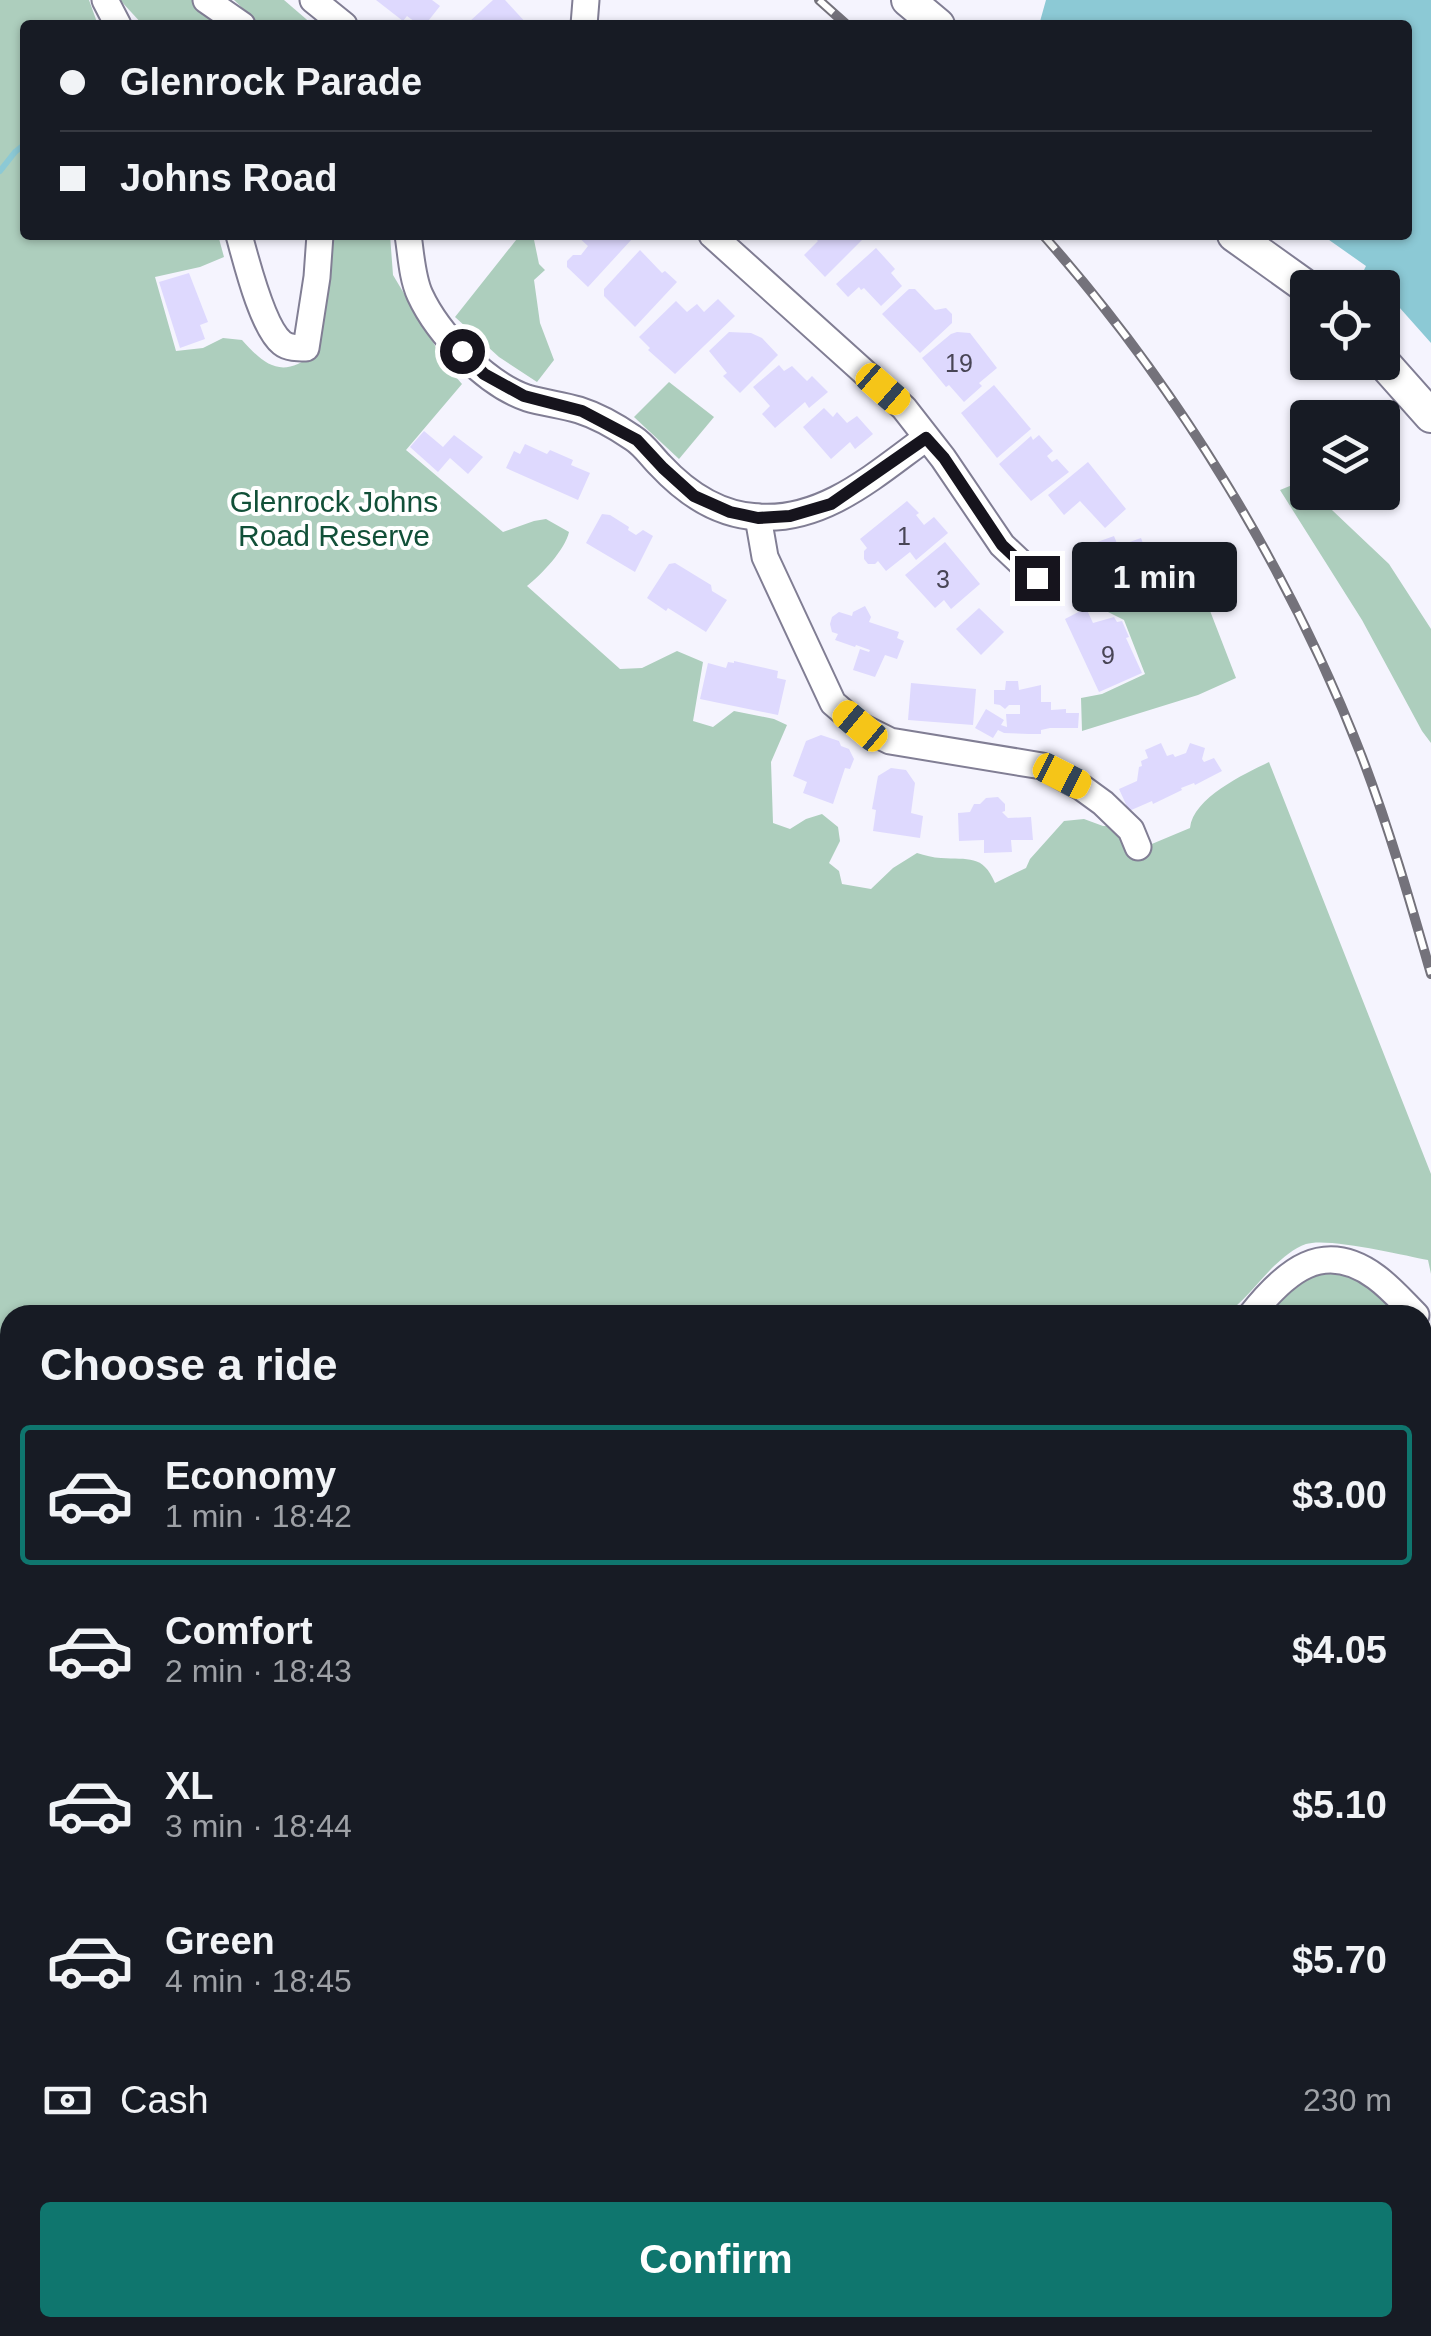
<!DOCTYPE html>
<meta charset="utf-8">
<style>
:root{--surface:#171b24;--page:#20242c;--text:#f1f3f6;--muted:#9ea1a6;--line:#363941;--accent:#0f766e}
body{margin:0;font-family:Arial,sans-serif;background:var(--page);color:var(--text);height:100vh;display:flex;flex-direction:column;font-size:38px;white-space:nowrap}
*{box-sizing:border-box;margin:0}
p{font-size:32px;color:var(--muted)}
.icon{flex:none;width:55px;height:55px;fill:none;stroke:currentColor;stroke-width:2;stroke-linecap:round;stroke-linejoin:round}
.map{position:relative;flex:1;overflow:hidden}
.details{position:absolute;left:0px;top:1305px;width:1432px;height:1032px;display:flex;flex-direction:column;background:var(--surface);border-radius:30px 30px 0 0;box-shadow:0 2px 8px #0004}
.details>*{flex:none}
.guide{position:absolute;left:20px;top:20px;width:1392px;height:220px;border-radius:10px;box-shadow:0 2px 8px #0004;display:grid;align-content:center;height:220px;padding:0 40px;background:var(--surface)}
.fabs{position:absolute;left:1290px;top:270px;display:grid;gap:20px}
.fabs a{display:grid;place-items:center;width:110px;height:110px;border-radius:10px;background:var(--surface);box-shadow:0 2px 8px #0004;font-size:50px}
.end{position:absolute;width:45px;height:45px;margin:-22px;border:12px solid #16141d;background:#fff;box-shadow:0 0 0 5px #fff}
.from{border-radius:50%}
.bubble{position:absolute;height:70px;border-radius:10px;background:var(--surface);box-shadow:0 2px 8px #0004;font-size:32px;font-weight:700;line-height:70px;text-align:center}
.car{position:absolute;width:30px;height:60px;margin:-30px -15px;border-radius:12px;box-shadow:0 0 8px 2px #0007;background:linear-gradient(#f5c518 24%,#345 0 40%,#f5c518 0 76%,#345 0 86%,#f5c518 0)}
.guide b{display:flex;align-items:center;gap:35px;height:95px;font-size:38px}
.guide b+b{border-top:2px solid var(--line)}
.guide i{width:25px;height:25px;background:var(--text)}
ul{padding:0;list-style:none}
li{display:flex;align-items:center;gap:30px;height:140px;margin:0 20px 15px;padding:0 20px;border:5px solid transparent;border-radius:10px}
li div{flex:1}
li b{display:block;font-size:38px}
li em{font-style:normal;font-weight:700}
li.selected{border-color:var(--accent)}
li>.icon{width:90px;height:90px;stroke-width:1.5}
h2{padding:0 40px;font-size:45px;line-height:120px}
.pay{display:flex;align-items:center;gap:25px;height:110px;padding:0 40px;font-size:38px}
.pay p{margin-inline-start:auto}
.primary-button{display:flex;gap:20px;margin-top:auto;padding:20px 40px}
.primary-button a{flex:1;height:115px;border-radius:10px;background:var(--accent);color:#fff;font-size:40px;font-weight:700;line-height:115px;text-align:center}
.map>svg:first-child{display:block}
</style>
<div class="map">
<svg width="1431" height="2336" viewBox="0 0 1431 2336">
<rect width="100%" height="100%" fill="#f5f4fe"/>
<!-- green -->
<g fill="#adcebd">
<path d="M0,0H89L98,25H25V235H218L224,257L200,267L155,277L176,351L203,348L223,338L242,340C266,367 283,379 315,353L331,235H390L393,275L449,369L462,384L406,450L503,532L534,521L546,519L569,532C565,550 541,575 527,586L620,669L642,668L677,651L703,662L693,721L713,727L734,711L774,719L787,725L771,762L773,823L790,829L806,819L822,814L838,827L840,841L829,863L839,871L842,884L871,889L893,868L917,853C925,855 933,858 941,858C968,860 983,854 995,883L1026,868L1030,859L1064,821L1084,819L1103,826H1116L1147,846L1190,828C1193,798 1244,774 1269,762L1431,1174V1274L1428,1260C1403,1255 1327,1237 1306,1244C1294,1248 1283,1258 1274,1266C1257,1283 1244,1302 1224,1315H10V2328H246L255,2336H0Z"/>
<polygon points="120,0 196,0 224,25 143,25"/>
<polygon points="234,0 284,0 313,25 260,25"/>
<polygon points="520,235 533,235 539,264 545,270 534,280 540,323 554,360 537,382 499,357 455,317"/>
<polygon points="669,382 714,417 679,459 634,417"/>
<polygon points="1302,481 1307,486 1308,492 1314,493 1389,564 1431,629 1431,743 1422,731 1362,620 1280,490"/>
<polygon points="1195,572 1236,678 1198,695 1082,731 1081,698 1102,694 1145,674 1124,620 1100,608 1160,587"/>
<polygon points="1321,1268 1349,1270 1393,1307 1396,1315 1263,1315 1274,1300"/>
</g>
<!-- water -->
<g fill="#8cc9d5">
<polygon points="1046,0 1431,0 1431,343 1399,307 1383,301 1382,288 1357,287 1356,286 1366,266 1322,235 1408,235 1408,25 1039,25"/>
<polygon points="1423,1340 1431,1345 1431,2336 399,2336 395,2328 1422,2328"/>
</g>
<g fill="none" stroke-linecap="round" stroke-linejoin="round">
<!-- stream -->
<g stroke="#8cc9d5" stroke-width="6">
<polyline points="0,171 15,152 25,144"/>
<polyline points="0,1583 10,1593"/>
</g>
</g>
<!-- building -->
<g fill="#ded9fe">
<polygon points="376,0 432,0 440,6 425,25 419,25 407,16 403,21"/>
<polygon points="493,0 505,0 528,25 471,25 469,22"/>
<polygon points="576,235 628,235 632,239 588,287 567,267 567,261 573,255 581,255 588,246"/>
<polygon points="818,235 867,235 825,277 804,255 818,241 815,238"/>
<polygon points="876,248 895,269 891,273 902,286 881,306 864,288 861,290 859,287 848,297 836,284"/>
<polygon points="640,250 662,273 665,271 677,282 635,327 604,296 604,289"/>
<polygon points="189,273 208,322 200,325 205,339 180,348 159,282"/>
<polygon points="909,289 915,289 935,310 946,308 952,314 952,323 920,353 882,314"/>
<polygon points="718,299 735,316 675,374 648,350 650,348 639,337 676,301 687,312 697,304 704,312"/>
<polygon points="729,332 751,333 762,338 778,355 740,393 723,376 727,373 709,351"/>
<polygon points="957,332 970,333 997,368 979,383 982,386 964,402 949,385 946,387 922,358 951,334"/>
<polygon points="779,365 784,371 792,366 807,381 812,376 828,392 809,408 805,402 775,428 762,414 770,406 753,387"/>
<polygon points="994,385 1031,429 997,458 961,413"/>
<polygon points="824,408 833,417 837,412 847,423 857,416 873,434 855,449 850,442 831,459 803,427"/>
<polygon points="424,431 443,447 454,435 483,457 468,474 450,458 438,472 410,447"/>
<polygon points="1039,435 1053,451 1047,456 1052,462 1057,459 1069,472 1031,501 999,464 1031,436 1033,440"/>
<polygon points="525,444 547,454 550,450 573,460 571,465 590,473 578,500 506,468 514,451 520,454"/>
<polygon points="1088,462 1126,509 1105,528 1080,501 1064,515 1048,495"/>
<polygon points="907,501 919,513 916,515 924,525 934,517 948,533 916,560 910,552 886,571 878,561 875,564 868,564 864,559 864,551 867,548 860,539"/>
<polygon points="602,514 610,515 629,527 628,530 636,535 643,530 653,536 635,572 586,543"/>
<polygon points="1114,536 1118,546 1141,538 1159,586 1127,597 1118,570 1101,577 1089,545"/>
<polygon points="945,542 980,584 951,609 944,600 935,608 905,575"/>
<polygon points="675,563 711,585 712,591 727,600 706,632 668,608 666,611 647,598 669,564"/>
<polygon points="865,606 871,617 869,622 899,632 897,638 904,641 897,659 885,655 875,677 853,670 860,649 869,652 870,650 856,645 855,647 835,640 838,634 832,632 830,624 832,617 839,612 852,616 853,612"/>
<polygon points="979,608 1004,632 981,655 956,629"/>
<polygon points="1086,608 1093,623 1114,617 1117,622 1122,621 1129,637 1126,638 1142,673 1099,692 1065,619"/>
<polygon points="734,661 778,671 777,678 786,680 778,715 700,699 708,663 726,668 728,662 734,663"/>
<polygon points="1006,681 1018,681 1019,690 1041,685 1041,702 1051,702 1051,710 1066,709 1066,713 1079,713 1078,728 1050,728 1041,730 1041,734 1029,734 1004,733 998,730 993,738 975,728 986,709 1004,720 1001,725 1007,727 1006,714 1020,714 1020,705 1009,705 1005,709 1000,705 994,704 994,690 1005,690"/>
<polygon points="911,683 976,689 973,725 908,720"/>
<polygon points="821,735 839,741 841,746 849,749 854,759 850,769 845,768 833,804 803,793 807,782 793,776 806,741"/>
<polygon points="1161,743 1167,756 1173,754 1175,757 1186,753 1190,743 1205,748 1202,759 1204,762 1214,758 1222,771 1195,785 1194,783 1181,788 1182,790 1153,804 1152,801 1129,811 1119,789 1137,781 1139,767 1142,766 1141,761 1148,758 1145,750"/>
<polygon points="891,768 906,770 915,783 911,813 923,816 920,838 873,831 876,810 872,809 878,776"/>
<polygon points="998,797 1005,804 1005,811 1002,812 1008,818 1031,817 1033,840 1011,840 1012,852 984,853 984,840 959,841 958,813 970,812 974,804 980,804 986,798"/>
<polygon points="335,2328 373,2328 376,2336 339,2336"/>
</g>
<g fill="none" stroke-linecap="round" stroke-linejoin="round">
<defs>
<g id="minor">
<polyline points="105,0 118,25"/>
<polyline points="206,0 242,25"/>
<polyline points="313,0 344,25"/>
<polyline points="584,25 586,0"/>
<path d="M239,235C246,260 262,327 282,343C288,348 298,348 306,348L317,277L320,235"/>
<path d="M408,235C411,254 412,278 420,295C438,334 486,384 527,398C544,403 562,405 579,410C598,416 617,427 633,438C644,445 651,456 660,465C686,493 719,515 758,517C824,522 876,474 926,438"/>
<polyline points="712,235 904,408 943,458 1002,545 1037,578"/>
<polyline points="758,517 765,557 833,703 860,726 890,741 1042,766 1081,787 1103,803 1131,830 1138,847"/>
<path d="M1251,1315C1285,1272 1323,1238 1376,1277C1391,1288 1403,1302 1416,1315"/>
<polyline points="253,2328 262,2336"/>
</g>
<g id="major">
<polyline points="908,0 938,25"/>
<polyline points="1234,235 1308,288"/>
<polyline points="1382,361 1431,416"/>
</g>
</defs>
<!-- minor casing -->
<use href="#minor" stroke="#817e94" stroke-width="29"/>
<!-- major casing -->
<use href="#major" stroke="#817e94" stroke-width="36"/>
<!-- minor -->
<use href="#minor" stroke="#fff" stroke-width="25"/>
<!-- major -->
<use href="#major" stroke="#fff" stroke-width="32"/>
<defs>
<g id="rail">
<polyline points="819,0 847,25"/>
<path d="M1043,235C1177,386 1289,569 1362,757C1389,828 1410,901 1431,974"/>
</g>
</defs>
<!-- rail casing -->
<use href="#rail" stroke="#74727b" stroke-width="10"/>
<!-- rail -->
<use href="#rail" stroke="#fff" stroke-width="6" stroke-dasharray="19" stroke-linecap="butt"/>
</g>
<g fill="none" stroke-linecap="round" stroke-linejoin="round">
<!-- route -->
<polyline stroke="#16141d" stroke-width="12" points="462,351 484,374 524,396 582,411 637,440 663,468 694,496 730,512 758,518 790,516 831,504 926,438 944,458 1002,545 1037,578"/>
</g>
<g text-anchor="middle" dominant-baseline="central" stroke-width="8" stroke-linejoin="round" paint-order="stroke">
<!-- number labels -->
<g font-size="25" fill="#484555">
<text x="959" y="363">19</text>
<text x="904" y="536">1</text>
<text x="943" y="579">3</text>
<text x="1108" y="655">9</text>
</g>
<!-- park labels -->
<g font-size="30" fill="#115038" stroke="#fff">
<text x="334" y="501">Glenrock Johns<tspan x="334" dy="34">Road Reserve</tspan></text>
</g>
</g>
</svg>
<div class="fabs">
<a><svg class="icon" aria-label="locate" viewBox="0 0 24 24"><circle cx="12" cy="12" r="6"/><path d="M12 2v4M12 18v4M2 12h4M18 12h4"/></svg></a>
<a><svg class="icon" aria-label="layers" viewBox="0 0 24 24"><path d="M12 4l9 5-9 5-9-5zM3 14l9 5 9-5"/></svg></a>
</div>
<i class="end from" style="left:462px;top:351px"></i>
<i class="end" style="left:1037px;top:578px"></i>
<div class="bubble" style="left:1072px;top:542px;width:165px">1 min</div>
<i class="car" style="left:883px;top:389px;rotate:131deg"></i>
<i class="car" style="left:860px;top:726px;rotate:310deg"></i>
<i class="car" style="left:1062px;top:776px;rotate:117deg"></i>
<div class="guide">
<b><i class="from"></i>Glenrock Parade</b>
<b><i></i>Johns Road</b>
</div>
<section class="details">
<h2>Choose a ride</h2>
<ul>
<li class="selected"><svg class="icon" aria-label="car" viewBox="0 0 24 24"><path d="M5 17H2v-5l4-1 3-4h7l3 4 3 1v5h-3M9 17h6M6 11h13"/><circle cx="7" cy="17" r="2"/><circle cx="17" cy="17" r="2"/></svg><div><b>Economy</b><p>1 min · 18:42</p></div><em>$3.00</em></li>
<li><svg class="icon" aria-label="car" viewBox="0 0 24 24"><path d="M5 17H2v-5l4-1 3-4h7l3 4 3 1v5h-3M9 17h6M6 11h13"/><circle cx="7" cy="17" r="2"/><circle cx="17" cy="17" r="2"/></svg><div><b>Comfort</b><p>2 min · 18:43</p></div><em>$4.05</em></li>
<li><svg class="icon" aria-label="car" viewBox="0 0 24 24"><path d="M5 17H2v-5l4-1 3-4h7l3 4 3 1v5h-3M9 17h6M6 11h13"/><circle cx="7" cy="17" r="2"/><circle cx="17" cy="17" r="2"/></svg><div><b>XL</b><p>3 min · 18:44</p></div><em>$5.10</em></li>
<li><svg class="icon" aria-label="car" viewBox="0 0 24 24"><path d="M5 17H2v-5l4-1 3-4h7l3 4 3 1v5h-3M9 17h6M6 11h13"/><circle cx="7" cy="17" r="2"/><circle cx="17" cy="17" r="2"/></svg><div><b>Green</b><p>4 min · 18:45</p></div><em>$5.70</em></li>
</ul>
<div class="pay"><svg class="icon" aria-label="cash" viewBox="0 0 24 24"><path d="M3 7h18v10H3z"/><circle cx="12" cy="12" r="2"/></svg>Cash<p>230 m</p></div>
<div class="primary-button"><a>Confirm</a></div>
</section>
</div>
